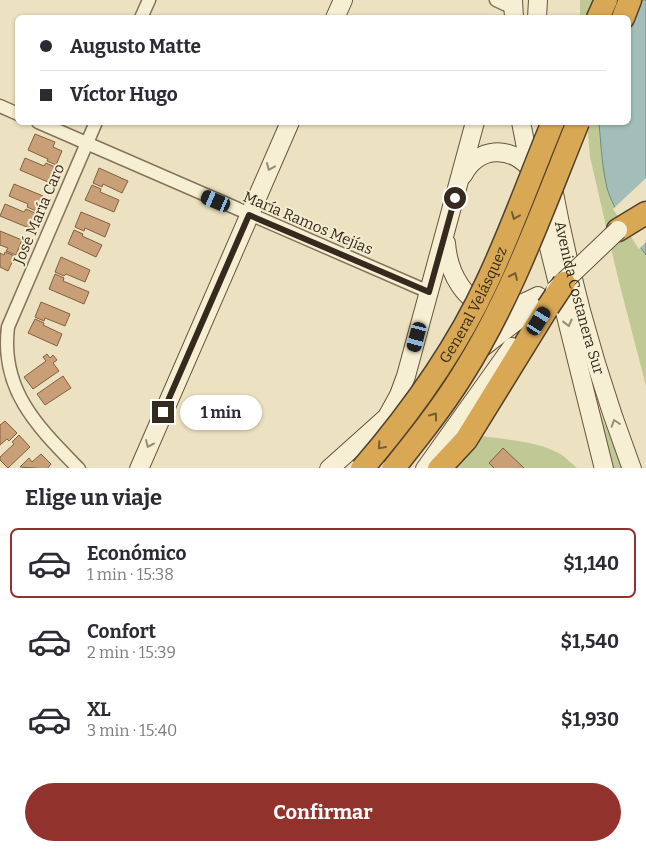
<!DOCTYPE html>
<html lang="es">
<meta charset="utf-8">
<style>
:root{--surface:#fff;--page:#f2f2f3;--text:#2b2b33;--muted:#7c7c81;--line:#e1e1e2;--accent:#91322c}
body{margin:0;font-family:Bitter,serif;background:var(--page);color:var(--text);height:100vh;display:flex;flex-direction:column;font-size:19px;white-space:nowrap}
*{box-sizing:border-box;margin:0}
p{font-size:16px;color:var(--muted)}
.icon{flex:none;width:28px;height:28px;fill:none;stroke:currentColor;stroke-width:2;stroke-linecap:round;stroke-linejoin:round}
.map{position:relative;height:468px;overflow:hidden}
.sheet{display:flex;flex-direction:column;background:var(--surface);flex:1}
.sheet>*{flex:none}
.banner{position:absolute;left:15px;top:15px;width:616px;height:110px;border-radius:8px;box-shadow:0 1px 4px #0004;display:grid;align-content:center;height:110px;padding:0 25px;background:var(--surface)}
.end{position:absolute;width:22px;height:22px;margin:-11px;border:6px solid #352a1d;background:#fff;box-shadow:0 0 0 2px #fff}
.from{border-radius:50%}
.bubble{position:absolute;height:35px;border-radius:18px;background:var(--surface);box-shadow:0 1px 4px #0004;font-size:16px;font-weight:700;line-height:35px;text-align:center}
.car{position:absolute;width:15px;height:30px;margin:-15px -8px;border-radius:6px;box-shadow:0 0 4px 1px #0007;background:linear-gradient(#222 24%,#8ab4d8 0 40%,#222 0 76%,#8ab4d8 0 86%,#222 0)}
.banner b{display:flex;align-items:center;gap:18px;height:48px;font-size:19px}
.banner b+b{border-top:1px solid var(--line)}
.banner i{width:12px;height:12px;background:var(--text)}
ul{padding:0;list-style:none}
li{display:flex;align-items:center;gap:15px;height:70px;margin:0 10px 8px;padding:0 15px;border:2px solid transparent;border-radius:8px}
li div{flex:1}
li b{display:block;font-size:19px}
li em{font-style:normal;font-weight:700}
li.current{border-color:var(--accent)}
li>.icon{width:45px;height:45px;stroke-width:1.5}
h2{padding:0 25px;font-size:22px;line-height:60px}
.action{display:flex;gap:10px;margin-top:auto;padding:10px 25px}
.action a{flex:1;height:58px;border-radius:30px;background:var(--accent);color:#fff;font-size:20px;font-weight:700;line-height:58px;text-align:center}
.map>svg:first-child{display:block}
</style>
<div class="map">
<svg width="646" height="469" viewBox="0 0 646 469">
<rect width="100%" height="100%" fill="#ece2c1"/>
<!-- green -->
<g fill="#c0c995">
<polygon points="580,0 646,0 646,386 618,278 590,157 587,123 629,122 629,18 580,18"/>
<polygon points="572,320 601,415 623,468 611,468"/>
<path d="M482,436C508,440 539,441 562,455C567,459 572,464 577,468L452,469Z"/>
</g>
<!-- water -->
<path fill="#a3beb8" stroke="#6b8c86" d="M604,0H646V255C632,235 614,212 607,188C602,167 601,144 599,123L629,122V18Z"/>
<!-- pier -->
<polygon fill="#ece2c1" points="646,178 646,242 639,249 613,209"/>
<!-- building -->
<g fill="#c99f78" stroke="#835f40">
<polygon points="35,134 55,142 53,147 62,151 56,165 47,161 48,159 28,150"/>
<polygon points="25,158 44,166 46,163 55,167 48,182 20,170"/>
<polygon points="99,168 128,181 122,193 103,184 102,187 93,183"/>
<polygon points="14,184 43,196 36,211 27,207 28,204 9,196"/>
<polygon points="92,185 101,189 100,192 119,200 114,212 85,200"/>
<polygon points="5,204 24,212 26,209 35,213 29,228 0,216"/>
<polygon points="81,212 110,224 105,237 85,228 84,231 75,227"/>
<polygon points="74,230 83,234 82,236 102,245 96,257 68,244"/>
<polygon points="0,231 22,240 16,255 6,251 8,248 0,245"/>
<polygon points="5,252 15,256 8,271 0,267 0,253 4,255"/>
<polygon points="61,257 90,270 85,282 66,274 64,276 55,272"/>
<polygon points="55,274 64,278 63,281 89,292 84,304 49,289"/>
<polygon points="41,302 70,314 65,326 45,318 44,321 35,317"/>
<polygon points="35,319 44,323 43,325 62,334 57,346 28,333"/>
<polygon points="47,354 50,358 53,355 57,360 53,363 59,371 33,389 24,377 46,361 43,357"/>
<polygon points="63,376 71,388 45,405 37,394"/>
<polygon points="5,421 17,433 9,441 7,439 0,445 0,425"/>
<polygon points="19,435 30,447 8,468 0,460 0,457 14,444 12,442"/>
<polygon points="503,448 525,469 495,469 489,463"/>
<polygon points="41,454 51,464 47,469 20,467 29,458 32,462"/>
</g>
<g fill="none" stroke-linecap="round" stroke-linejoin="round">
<defs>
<g id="street">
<polyline points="496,0 513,8"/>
<polyline points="141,18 149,0"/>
<polyline points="0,106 18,114"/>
<polyline points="38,122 429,292"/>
<path d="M79,469C39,428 0,391 8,327L96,122"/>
</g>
<g id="secondary">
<polyline points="513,0 514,18"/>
<polyline points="335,18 343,0"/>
<polyline points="537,18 538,0"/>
<polyline points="521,122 532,178"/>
<path d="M463,175C478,147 509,145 530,168"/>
<path id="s1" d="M552,183C570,280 597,376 632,469"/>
<polyline points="540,211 604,469"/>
<path d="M446,243C448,271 464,306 497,308C512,309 526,302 538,296"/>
<polyline points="433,381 483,347 545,299"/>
<polyline points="388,415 399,395 406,376 475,122"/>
<polyline points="139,469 290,122"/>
<polyline points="329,469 396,409"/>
<polyline points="425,469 512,347"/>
</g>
<g id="highway">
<polyline points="598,18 606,0"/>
<polyline points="623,18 630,0"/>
<polyline points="618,230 646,213"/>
<polyline points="439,469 466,440 548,307"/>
</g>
</defs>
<!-- street casing -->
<use href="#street" stroke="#847359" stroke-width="15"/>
<!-- secondary casing -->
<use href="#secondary" stroke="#66543d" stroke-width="20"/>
<!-- highway casing -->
<use href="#highway" stroke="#52412e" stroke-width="25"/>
<!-- street -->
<use href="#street" stroke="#f7efd4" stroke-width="12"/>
<!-- secondary -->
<use href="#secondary" stroke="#f7efd4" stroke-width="18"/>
<!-- highway -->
<use href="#highway" stroke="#d9a854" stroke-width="22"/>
<defs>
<polyline id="secondary-bridge" points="555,290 618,230"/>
<g id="highway-bridge">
<polyline points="548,307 564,283"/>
<path id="s2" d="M362,469C412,411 456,350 488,280C512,229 531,175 553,122"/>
<path d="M393,469C417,439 441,409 461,377C511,299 543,208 578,122"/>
</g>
</defs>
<!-- secondary-bridge casing -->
<use href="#secondary-bridge" stroke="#66543d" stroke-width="20" stroke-linecap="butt"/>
<!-- highway-bridge casing -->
<use href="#highway-bridge" stroke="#52412e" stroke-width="25" stroke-linecap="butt"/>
<!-- secondary-bridge -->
<use href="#secondary-bridge" stroke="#f7efd4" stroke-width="18"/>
<!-- highway-bridge -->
<use href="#highway-bridge" stroke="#d9a854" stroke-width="22"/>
</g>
<!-- one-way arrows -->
<defs><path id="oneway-chevron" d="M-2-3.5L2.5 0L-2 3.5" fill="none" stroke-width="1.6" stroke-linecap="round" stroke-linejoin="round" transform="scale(1.25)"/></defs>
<g stroke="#968c78">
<use href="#oneway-chevron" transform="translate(270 167) rotate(113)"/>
<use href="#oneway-chevron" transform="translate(568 323) rotate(76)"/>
<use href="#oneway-chevron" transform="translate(615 423) rotate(-108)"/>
<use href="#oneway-chevron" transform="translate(149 444) rotate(114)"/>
</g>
<g stroke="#775c33">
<use href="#oneway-chevron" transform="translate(515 216) rotate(112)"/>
<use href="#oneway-chevron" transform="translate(514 276) rotate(-66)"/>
<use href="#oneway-chevron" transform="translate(434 416) rotate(-54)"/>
<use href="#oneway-chevron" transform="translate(381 446) rotate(131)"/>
</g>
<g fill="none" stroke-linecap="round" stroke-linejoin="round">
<!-- route -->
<polyline stroke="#352a1d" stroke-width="6" points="163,412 249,215 429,292 455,198"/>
</g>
<g text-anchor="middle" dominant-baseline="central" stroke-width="4" stroke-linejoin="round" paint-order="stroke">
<!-- street labels -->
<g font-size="15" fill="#352a1d" stroke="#f4ecd0">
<text transform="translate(39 214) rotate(-67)">José María Caro</text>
<text transform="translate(308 223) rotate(23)">María Ramos Mejías</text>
<text stroke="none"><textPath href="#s1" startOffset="118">Avenida Costanera Sur</textPath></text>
<text stroke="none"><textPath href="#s2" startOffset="199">General Velásquez</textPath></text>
</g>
</g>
</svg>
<i class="end from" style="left:455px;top:198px"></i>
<i class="end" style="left:163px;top:412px"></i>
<div class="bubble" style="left:180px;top:395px;width:82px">1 min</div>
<i class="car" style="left:216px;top:201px;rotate:293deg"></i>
<i class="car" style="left:539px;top:321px;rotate:32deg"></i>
<i class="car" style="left:417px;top:337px;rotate:195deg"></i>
<div class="banner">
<b><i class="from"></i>Augusto Matte</b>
<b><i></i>Víctor Hugo</b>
</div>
</div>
<section class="sheet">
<h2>Elige un viaje</h2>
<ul>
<li class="current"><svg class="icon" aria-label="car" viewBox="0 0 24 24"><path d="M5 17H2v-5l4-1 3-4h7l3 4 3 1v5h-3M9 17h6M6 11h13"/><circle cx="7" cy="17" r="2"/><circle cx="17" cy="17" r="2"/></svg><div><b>Económico</b><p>1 min · 15:38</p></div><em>$1,140</em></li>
<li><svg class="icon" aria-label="car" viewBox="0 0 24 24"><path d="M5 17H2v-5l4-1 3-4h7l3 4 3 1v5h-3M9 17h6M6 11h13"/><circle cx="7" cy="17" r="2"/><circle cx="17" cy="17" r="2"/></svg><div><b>Confort</b><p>2 min · 15:39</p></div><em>$1,540</em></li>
<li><svg class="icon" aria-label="car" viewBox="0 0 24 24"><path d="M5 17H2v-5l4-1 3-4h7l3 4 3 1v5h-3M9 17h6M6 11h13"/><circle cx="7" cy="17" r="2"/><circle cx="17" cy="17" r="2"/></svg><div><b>XL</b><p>3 min · 15:40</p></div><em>$1,930</em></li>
</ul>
<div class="action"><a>Confirmar</a></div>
</section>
